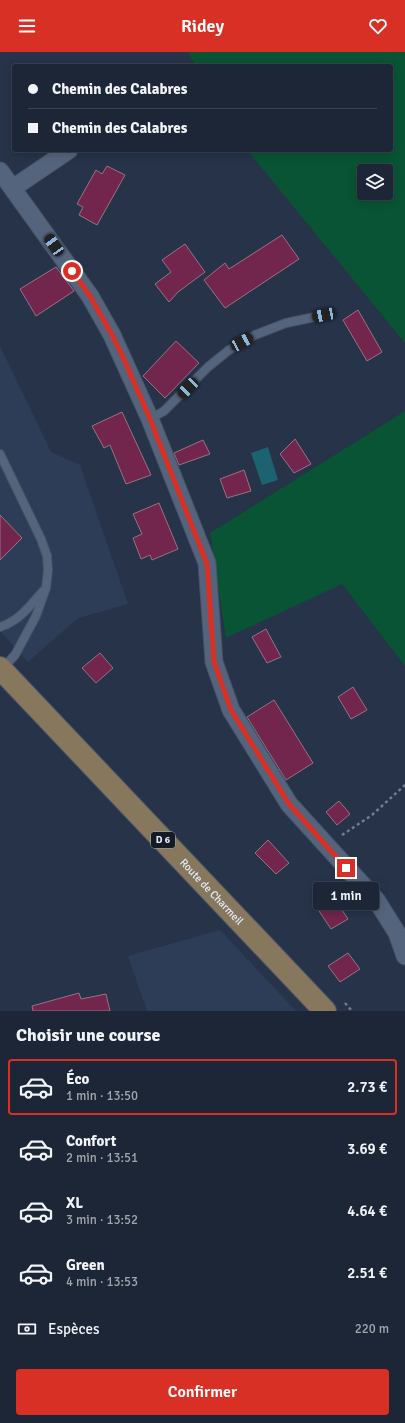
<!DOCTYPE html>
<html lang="fr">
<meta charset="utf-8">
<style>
:root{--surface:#1c2637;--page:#252e3f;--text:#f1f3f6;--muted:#a0a5ad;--line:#3a4352;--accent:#d93025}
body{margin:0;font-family:Signika,sans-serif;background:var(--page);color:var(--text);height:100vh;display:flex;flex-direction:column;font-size:15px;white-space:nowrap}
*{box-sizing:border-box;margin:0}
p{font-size:13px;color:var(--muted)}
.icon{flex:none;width:22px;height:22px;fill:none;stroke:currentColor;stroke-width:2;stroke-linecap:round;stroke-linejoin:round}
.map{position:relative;height:959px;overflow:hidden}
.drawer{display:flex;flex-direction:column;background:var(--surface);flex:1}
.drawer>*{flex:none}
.hud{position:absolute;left:12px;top:12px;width:381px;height:88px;border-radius:4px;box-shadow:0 2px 10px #0003,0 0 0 1px var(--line);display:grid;align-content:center;height:88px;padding:0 16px;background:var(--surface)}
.controls{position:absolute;left:357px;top:112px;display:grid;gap:8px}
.controls a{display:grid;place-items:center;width:36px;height:36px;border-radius:4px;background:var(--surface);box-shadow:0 2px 10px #0003,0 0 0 1px var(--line);font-size:20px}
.end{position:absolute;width:18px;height:18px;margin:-9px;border:5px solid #d93025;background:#fff;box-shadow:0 0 0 2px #fff}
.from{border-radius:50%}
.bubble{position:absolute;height:28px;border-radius:4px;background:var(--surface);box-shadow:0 2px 10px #0003,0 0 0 1px var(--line);font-size:13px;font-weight:600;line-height:28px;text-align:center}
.car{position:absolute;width:12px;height:24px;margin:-12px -6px;border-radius:5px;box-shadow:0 0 3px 1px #0007;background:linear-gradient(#222 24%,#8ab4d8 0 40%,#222 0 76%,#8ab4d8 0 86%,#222 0)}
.hud b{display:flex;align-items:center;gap:14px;height:38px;font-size:15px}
.hud b+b{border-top:1px solid var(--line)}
.hud i{width:10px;height:10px;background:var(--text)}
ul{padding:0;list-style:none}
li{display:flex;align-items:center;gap:12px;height:56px;margin:0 8px 6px;padding:0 8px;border:2px solid transparent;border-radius:4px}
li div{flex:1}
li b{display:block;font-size:15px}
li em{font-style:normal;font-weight:600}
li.selected{border-color:var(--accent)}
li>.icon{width:36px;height:36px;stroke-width:1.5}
h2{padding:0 16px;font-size:18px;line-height:48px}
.pay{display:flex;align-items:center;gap:10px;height:44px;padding:0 16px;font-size:15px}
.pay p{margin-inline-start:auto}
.primary-button{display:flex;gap:8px;margin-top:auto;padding:8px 16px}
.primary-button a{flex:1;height:46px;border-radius:4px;background:var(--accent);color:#fff;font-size:16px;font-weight:600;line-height:46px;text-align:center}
header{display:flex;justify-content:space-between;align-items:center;height:52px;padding:0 16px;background:var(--accent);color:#fff;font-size:18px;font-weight:600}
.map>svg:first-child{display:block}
</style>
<header><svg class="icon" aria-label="menu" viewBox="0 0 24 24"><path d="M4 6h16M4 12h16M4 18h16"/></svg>Ridey<svg class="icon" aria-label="heart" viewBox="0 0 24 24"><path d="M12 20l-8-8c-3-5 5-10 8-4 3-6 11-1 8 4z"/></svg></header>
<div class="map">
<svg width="405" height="959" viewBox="0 0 405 959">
<rect width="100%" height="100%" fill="#263349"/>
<!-- built -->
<g fill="#2d3d58">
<polygon points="0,294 51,400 80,413 128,552 78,566 28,610 0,579"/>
<polygon points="220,878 296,959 147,959 128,904"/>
</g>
<!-- green -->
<g fill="#095434" fill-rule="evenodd">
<path d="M188,0H405V291L247,98H391V14H196ZM364,119H386V141H364Z"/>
<polygon points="405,359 405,614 342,532 226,586 210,481"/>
</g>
<!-- water -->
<polygon fill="#1d6270" points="268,395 278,428 262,433 251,401"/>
<!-- building -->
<g fill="#72254d" stroke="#947481">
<polygon points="107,114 125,123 97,173 79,163 83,155 77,152 96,118 102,122"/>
<polygon points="282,183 299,207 225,256 204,228 225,211 229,217"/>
<polygon points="185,192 205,220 178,240 169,250 155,232 171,220 162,208"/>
<polygon points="56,215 74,239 36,264 20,237"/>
<polygon points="358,258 382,300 367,309 343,268"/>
<polygon points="176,289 199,311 165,346 143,324"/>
<polygon points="122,360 151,423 126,432 110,393 104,396 92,374"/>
<polygon points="295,387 311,412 294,421 280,402"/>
<polygon points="203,388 210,402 179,413 174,401"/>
<polygon points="244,418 251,439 227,446 220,427"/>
<polygon points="159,451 178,497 152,508 150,503 141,507 133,486 142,482 133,462"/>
<polygon points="0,463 22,486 0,508"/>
<polygon points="266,577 281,605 267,611 252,585"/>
<polygon points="100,601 113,616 96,631 82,616"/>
<polygon points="353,635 367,658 351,667 338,645"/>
<polygon points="274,648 313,711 286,728 247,665"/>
<polygon points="339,749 350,762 337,773 326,760"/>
<polygon points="268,788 289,811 276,822 255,801"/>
<polygon points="334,846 348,867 331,877 317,856"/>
<polygon points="348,901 360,917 340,930 328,914"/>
<polygon points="79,941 81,947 106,942 110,959 33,959 32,954"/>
</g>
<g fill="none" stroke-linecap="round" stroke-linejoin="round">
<defs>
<g id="service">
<polyline points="150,367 164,359 208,315 229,298 255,283 286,271 324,263"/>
<polyline points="0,402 41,487 47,504 48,518 46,536 36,564 15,603 2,617"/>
<path d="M0,575C19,569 30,554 43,539"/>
</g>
<g id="minor">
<polyline points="0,119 90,244 112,283 150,367 207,511 214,610 231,658 289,752 377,849 397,881 405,904"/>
<polyline points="13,136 69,98"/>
</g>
<g id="primary">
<path id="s1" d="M0,616L325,959"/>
</g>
</defs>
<!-- service casing -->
<use href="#service" stroke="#465164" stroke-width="10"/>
<!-- minor casing -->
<use href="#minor" stroke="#465164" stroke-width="19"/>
<!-- primary casing -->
<use href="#primary" stroke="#465164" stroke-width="24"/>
<!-- path -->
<g stroke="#717c8f" stroke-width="2.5" stroke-dasharray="3 3" stroke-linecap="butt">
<polyline points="342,783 372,763 405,733"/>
<polyline points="345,951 352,959"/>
</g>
<!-- service -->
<use href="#service" stroke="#55647d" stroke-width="8"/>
<!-- minor -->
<use href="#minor" stroke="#55647d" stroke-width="17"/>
<!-- primary -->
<use href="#primary" stroke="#87775c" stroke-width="22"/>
</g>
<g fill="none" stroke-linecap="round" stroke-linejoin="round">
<!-- route -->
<polyline stroke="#d93025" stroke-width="5" points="72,219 90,244 112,283 123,305 150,367 207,512 214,610 231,658 289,752 346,816"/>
</g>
<g text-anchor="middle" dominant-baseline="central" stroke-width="3.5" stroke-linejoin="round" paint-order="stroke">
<!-- shield labels -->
<rect fill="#151b25" stroke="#a4acb9" stroke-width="1" x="151" y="780" width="24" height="16" rx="3"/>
<g font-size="10" font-weight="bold" fill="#e2eaf9">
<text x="163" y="788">D 6</text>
</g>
<!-- street labels -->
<g font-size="11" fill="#e2eaf9" stroke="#151b25">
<text stroke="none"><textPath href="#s1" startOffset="308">Route de Charmeil</textPath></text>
</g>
</g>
</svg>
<div class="controls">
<a><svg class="icon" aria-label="layers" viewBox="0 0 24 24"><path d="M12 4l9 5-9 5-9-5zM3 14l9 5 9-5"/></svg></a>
</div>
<i class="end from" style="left:72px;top:219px"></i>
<i class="end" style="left:346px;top:816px"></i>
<div class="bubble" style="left:313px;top:830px;width:66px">1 min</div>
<i class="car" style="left:54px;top:193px;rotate:325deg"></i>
<i class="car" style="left:324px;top:263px;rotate:259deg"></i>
<i class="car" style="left:242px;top:290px;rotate:61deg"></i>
<i class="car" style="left:188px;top:336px;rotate:224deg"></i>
<div class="hud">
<b><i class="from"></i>Chemin des Calabres</b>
<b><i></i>Chemin des Calabres</b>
</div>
</div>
<section class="drawer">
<h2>Choisir une course</h2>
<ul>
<li class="selected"><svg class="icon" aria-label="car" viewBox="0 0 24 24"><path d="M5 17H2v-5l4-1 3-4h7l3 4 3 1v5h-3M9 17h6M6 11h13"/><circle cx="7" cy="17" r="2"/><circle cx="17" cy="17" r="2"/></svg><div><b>Éco</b><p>1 min · 13:50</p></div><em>2.73 €</em></li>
<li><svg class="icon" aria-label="car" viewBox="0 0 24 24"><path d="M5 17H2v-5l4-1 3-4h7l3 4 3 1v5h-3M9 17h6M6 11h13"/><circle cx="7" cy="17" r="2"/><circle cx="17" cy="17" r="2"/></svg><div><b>Confort</b><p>2 min · 13:51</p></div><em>3.69 €</em></li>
<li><svg class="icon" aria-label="car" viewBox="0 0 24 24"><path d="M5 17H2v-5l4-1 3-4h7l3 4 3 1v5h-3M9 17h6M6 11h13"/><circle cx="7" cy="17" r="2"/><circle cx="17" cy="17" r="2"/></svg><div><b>XL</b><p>3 min · 13:52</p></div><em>4.64 €</em></li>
<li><svg class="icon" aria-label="car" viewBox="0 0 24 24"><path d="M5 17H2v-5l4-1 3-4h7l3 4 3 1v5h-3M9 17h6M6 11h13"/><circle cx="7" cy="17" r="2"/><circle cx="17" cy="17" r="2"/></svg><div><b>Green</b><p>4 min · 13:53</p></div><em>2.51 €</em></li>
</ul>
<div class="pay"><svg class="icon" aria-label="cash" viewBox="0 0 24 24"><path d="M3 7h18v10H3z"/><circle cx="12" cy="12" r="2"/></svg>Espèces<p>220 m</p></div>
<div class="primary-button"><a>Confirmer</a></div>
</section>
